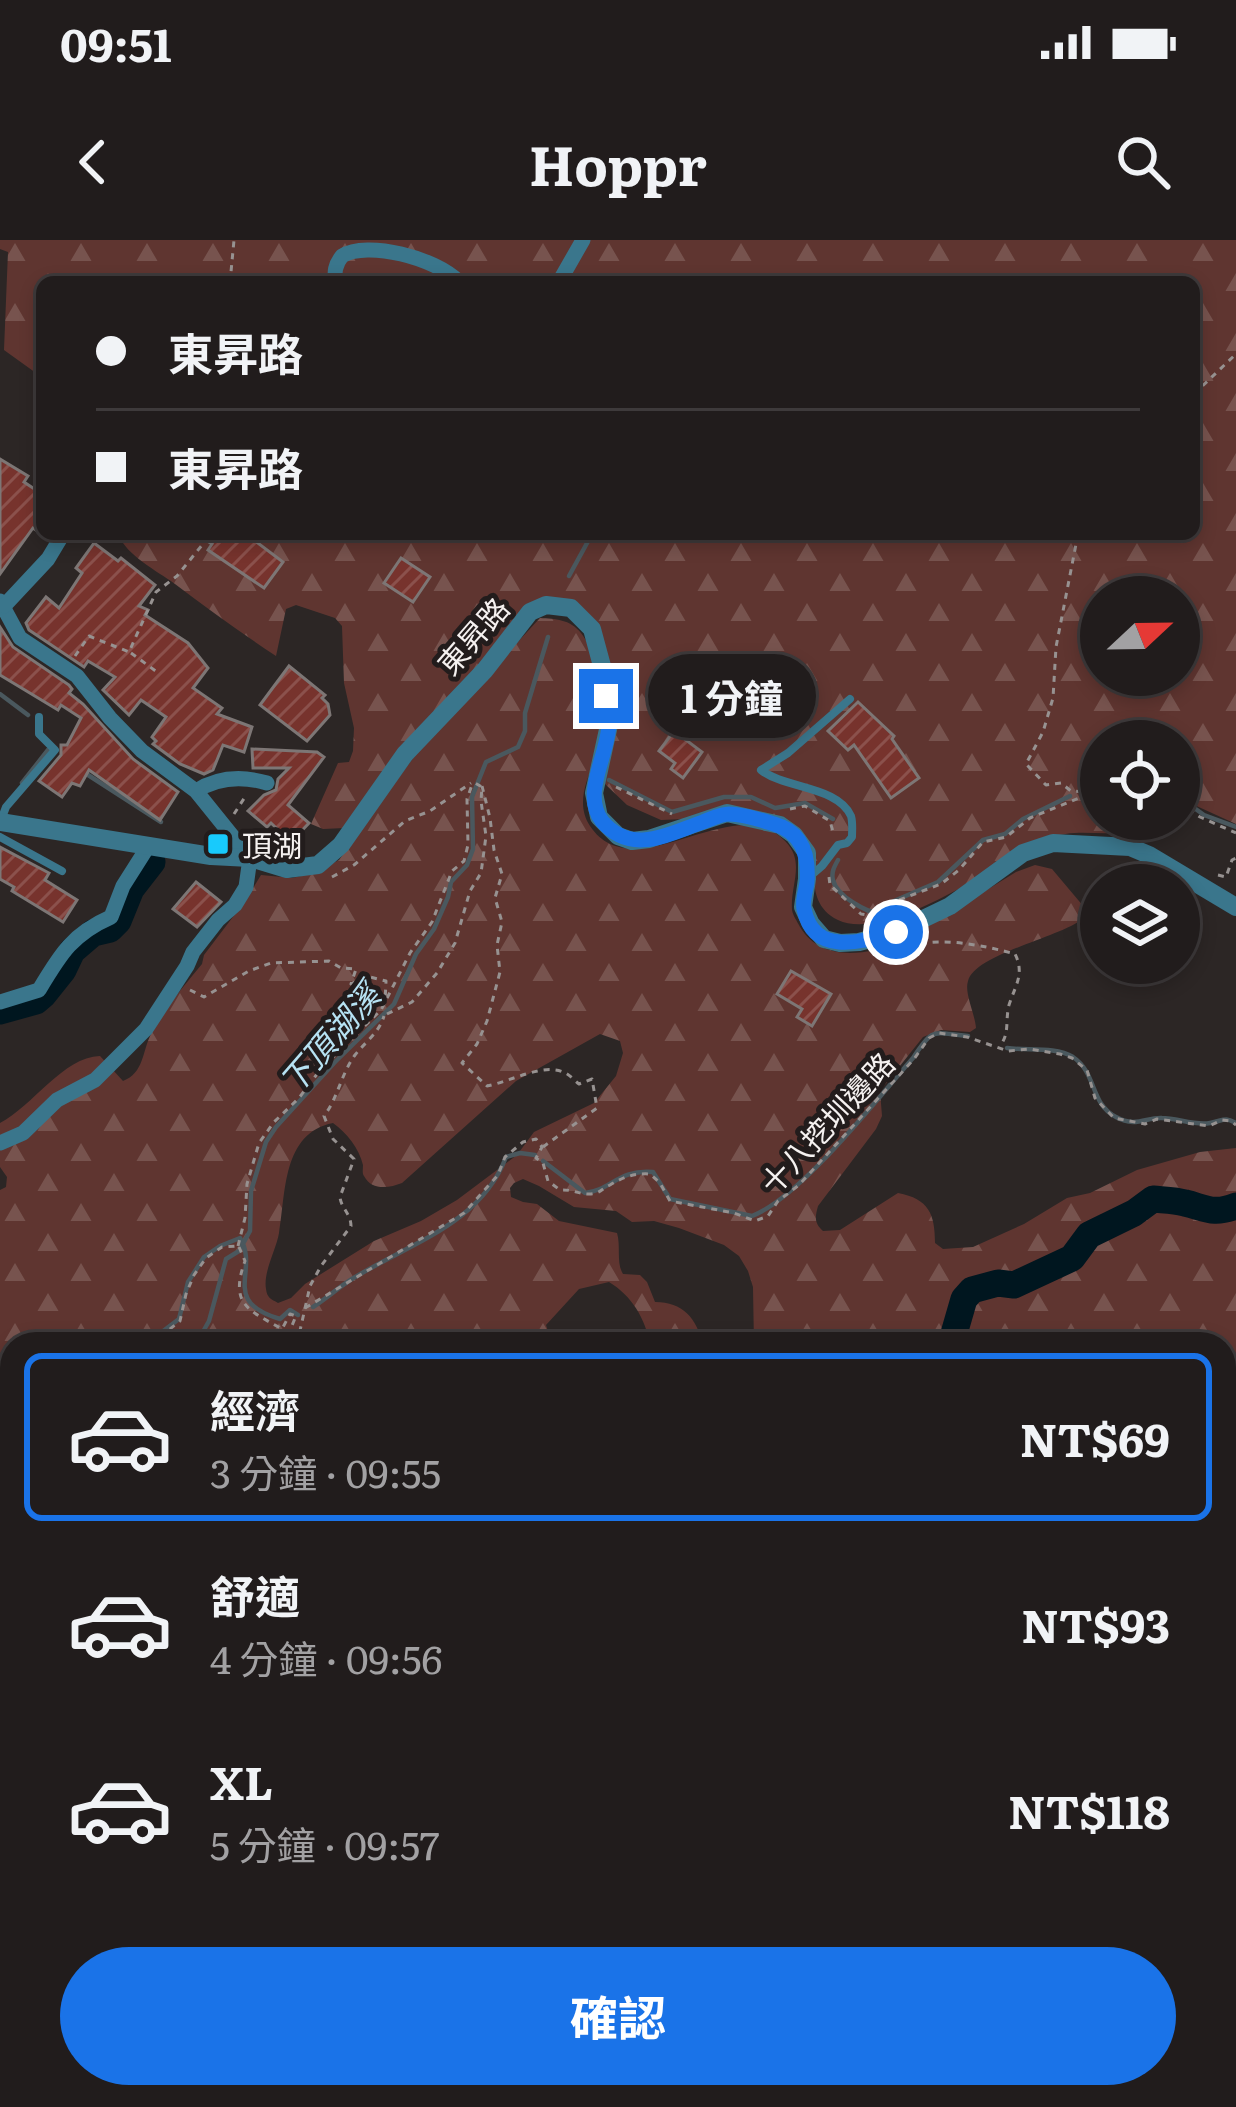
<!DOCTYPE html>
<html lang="zh-TW">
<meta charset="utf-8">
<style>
:root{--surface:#211c1c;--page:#2d2929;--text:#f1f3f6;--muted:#a2a1a3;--line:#3e3a3b;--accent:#1a73e8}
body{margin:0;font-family:Literata,"Noto Sans TC",serif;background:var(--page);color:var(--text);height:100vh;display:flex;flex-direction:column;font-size:45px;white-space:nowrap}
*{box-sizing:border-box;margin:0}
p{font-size:39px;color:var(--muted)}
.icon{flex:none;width:66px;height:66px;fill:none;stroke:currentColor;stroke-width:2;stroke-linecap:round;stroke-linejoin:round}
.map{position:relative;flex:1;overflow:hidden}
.details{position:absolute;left:0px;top:1092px;width:1236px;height:777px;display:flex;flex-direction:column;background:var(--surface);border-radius:36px 36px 0 0;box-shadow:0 6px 18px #0003,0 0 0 3px var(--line)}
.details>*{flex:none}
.top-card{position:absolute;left:36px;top:36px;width:1164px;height:264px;border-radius:18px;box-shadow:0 6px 18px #0003,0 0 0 3px var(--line);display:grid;align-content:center;height:264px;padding:0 60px;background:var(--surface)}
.needle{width:78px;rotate:68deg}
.tools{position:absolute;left:1080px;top:336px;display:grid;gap:24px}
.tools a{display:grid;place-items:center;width:120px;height:120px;border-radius:50%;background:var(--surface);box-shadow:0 6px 18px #0003,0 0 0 3px var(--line);font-size:60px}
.end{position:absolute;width:54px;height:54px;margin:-27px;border:15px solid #1a73e8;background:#fff;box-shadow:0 0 0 6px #fff}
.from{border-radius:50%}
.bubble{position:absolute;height:84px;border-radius:42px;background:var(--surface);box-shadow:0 6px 18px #0003,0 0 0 3px var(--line);font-size:39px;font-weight:700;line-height:84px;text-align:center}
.top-card b{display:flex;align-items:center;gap:42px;height:114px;font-size:45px}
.top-card b+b{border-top:3px solid var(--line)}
.top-card i{width:30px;height:30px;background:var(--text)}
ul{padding:21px 0 0;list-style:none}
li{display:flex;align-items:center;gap:36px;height:168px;margin:0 24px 18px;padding:0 36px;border:6px solid transparent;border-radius:18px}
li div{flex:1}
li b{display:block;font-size:45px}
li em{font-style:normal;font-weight:700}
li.current{border-color:var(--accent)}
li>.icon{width:108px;height:108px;stroke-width:1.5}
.primary-button{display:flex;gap:24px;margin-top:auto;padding:24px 60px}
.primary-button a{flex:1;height:138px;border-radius:72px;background:var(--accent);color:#fff;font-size:48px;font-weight:700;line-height:138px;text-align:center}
.status{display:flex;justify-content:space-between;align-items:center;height:84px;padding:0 60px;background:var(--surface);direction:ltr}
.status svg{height:33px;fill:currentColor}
header{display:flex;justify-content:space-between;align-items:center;height:156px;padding:0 60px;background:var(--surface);font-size:54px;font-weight:700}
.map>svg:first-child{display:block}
</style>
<div class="status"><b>09:51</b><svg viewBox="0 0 49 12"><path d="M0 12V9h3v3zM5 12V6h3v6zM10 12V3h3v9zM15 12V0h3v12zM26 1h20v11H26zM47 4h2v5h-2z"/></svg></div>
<header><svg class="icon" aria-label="back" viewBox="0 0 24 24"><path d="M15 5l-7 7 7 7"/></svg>Hoppr<svg class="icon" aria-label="search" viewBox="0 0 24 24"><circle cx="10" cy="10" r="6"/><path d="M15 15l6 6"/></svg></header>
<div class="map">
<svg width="1236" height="1867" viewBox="0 0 1236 1867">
<defs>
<pattern id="forest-firs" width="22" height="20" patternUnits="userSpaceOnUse" patternTransform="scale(3)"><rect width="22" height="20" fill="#5f3530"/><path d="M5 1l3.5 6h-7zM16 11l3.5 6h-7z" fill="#77534e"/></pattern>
<pattern id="building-hatch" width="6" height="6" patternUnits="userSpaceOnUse" patternTransform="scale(3)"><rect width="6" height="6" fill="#77332d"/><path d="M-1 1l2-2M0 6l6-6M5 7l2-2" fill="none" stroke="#8b514c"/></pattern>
</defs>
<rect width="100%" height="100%" fill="#2c2625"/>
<!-- forest -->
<g fill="url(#forest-firs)" fill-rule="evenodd">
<path d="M0,0H1236V584L1190,563L1179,564V501H1101V579H1154C1121,606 1083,583 1048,599C1000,621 888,704 838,680C796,659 829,611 795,585L684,579L661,580L627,565L604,543L601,402L552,359L344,588L323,589L311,584L338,523L349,522L353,511L354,488L344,443L342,386L335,378L296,365L286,369L276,416C241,393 208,369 175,344C156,330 127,316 118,294H1194V42H42V123L36,133L4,110L8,12L0,9ZM1101,357H1179V435H1101Z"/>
<path d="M540,378C555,379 570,379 581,393C598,414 606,472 601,498C596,527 571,557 590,586C628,643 709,573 762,587C771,589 779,595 785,601C806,622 790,645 792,670C793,676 797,681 800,687C822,723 865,714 899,704L1016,632L1035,625L1052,629L1084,667V678C1059,698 975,714 968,741C964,753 975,774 976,788L970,792L941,790L923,797L880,851L882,876L876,889L818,966C815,977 814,983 823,991L840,990L898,953C929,959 935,974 935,1003L943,1009L973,1007L1024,984L1067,958L1090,953L1137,930L1200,912L1236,908V1631L1224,1633V1104H1036C1017,1087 1012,1084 994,1104H754L753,1047L748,1031L739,1016L724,1005L679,988L654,981L632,982L616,971L574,967L539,946L523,939L514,943L510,948L511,957L523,962L537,964L559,981L617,993C621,1006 616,1023 623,1034L640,1035L647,1042L655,1062C683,1062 696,1078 703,1104H650C645,1078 632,1056 609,1042L579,1049L546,1085L552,1104H12V1857H1224V1800L1236,1820V1867H1129L1112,1860H1091L1070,1867H0V1441L7,1437L9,1431L0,1415V950L6,947L7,937L0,927V883C33,866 63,817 100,816L123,841C144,833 142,812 151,794C164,769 184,746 202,724L204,715L245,661L261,635L292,638L315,633L339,620L424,503ZM600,794L620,801L623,813L616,836L594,863L534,892L517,915L457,960L421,981L374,1001L305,1044L291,1058L278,1063C271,1059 267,1058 266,1049C263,1032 276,1010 279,993C286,953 282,893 333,883C347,893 359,908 363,925C363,929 362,933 364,936C372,951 389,948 402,943L516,841Z"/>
</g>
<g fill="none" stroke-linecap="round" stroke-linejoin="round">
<!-- stream -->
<g stroke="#4a585e" stroke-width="4.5">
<polyline points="569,336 592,294"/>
<polyline points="0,454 28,475"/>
<polyline points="85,533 161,582"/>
<polyline points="609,540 672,572 724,557 751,557 775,568 805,563 833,579"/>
<polyline points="22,543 48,510"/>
<polyline points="1094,549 1101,544"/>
<polyline points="1179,557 1204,575 1236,587"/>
<path d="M838,620C834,627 831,633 833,640C837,657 867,672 882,675L894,661L938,642L983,600L1005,594L1023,579L1070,556"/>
<path d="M1007,808C1027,811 1055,806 1073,817C1097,833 1090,864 1116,877C1136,888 1146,877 1162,878C1177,878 1195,886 1210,883C1223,881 1224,876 1236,883"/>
<path d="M543,921L585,953C612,950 618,929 653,932L670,959L752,976C801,957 876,860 913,818C934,786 932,793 968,796"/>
<path d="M313,1067C327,1058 339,1047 352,1039C408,1004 481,984 506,917L520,913L535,915"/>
<path d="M146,1104L179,1079L188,1042L204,1017L220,1006L240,998C260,1031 219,1061 280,1079L290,1070L298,1075"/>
<polyline points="196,1104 209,1081 226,1019 239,1011 250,991 251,951 266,902 276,887 335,822 394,764 416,714 434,689 448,657 451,642 467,625 473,609 472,557 486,522 518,507 525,491 525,473 548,397"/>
<polyline points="0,1173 12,1168"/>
<polyline points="0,1313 2,1303 12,1291"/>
<polyline points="1209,1857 1215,1867"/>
</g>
<!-- river -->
<g stroke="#00161f" stroke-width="27">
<polyline points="0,771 36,761 43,755 63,730 72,711 93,693 110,689 118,681 131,649 152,622"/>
<path d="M951,1104L964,1059L972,1050L998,1043L1014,1045L1072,1018L1089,995L1134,973L1153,959C1163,960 1175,960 1185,963C1206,968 1213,975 1236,966"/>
<polyline points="1224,1414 1236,1409"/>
<polyline points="0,1453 12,1450"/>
<polyline points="0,1744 12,1751"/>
<polyline points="144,1857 152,1863 164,1867"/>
<polyline points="457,1857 460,1867"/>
<polyline points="203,1867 215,1857"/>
</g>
</g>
<!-- building -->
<g fill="url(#building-hatch)" stroke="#7d7675" stroke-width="3">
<polygon points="0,219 28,236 24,242 42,254 42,294 33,288 0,334"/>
<polygon points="196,294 246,294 283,322 264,348 208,310 212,304"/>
<polygon points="94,303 118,321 121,318 155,345 139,366 148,370 145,375 188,403 208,428 193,448 222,468 217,474 252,487 244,512 223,505 213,530 204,534 180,524 153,504 156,501 152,497 166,477 141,460 129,475 103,450 115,437 88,421 84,427 29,390 26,383 46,357 59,368 82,333 76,328"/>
<polygon points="401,318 430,337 413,362 384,343"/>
<polygon points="0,387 13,407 69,445 72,449 69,453 83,464 133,519 178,552 160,580 89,530 80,546 72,543 62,557 39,541 61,515 61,505 67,505 81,478 61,465 58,470 0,435"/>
<polygon points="289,426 325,455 322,458 328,464 330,475 307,501 260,465"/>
<polygon points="858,462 894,496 892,499 919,538 891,558 854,505 848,510 828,491"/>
<polygon points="674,491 702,512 683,538 671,529 675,523 659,511"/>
<polygon points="252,509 317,512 324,517 288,565 309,583 291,602 271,583 267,587 248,571 264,555 276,550 278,539 289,528 253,528"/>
<polygon points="0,607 49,633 45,640 77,660 63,682 12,651 14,647 0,639"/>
<polygon points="196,642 221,662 197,687 173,669"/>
<polygon points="791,731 831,754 812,786 797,777 802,769 777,754"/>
</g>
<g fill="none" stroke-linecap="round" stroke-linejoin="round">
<!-- path -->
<g stroke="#979291" stroke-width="3" stroke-dasharray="6 6" stroke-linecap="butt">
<polyline points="226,42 231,32 234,0"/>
<polyline points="1194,154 1236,114"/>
<polyline points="1078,294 1056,407 1053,458 1043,492 1026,524 1046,545 1061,543 1071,551 1087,552"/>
<polyline points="131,413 157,432"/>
<polyline points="75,416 89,396 129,412 156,352 177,336 211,294"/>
<path d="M482,546L490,578L494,610L502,634L495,658L502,682L497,705L500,732L487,781L477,804L462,823L487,846C509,842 543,823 563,832C569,834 574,840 579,844L592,839L597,868L543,907"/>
<polyline points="616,547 672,574"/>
<polyline points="1179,562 1200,577 1236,593"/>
<polyline points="790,569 805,566 830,581 833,592"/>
<polyline points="234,574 245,557"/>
<polyline points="1218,635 1226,637 1232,620 1236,618"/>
<polyline points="332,637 354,625 405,581 430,571 471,543"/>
<polyline points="829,637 830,645 861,674 882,677 899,660 941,644 959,630 983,602 1006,597 1030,578 1101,549"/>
<path d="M886,713C896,711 904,708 915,705C944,697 986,706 1015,714C1025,734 1015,746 1009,765C1005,781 1010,793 1000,806"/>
<polyline points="190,750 204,757 249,731 271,723 329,721 341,728 356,729 351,744 366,736 386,741 385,762"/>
<polyline points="387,774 412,762 437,733 455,703 470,651 481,633 486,596 481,561 482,547 475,543"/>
<polyline points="238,1006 245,978 247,944 259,903 274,882 299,858 320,830 381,770 410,713 432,682 452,631 464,621 468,605 467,559 473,542"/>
<path d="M239,1007L245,1021C229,1065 249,1070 282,1089L290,1074L296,1076L288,1095L294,1104"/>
<path d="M305,1068L464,973L498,935L505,917L523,902L536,899L542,907L536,918L543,923L548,941L560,950C573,949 580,955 591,954C601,953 601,949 610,945C623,937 635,933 650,934L660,943L670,961L734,973L755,981L768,976L778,961L799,945L914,819L929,798L939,793L967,797L1008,811L1030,809L1060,814L1072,818L1087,830L1095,858L1114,878L1145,884L1157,879L1209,886L1222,880L1231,881L1236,885"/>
<polyline points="151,1104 180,1081 186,1054 194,1035 206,1018 222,1007 238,1006"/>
<path d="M297,1104L310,1046L321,1026L351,986C351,974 341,968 340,957L354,919L333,899L324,876C338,858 341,834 355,815C366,801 379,793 384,776"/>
<polyline points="0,1176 12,1171"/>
<polyline points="0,1568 12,1571"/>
</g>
<!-- service -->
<g stroke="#3a768c" stroke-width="8">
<polyline points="1,580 6,567 55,510 39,494 39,477"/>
<polyline points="0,597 62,631"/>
<path d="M808,638L822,626L838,605L847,603L852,597C852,590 853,583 851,576C838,546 785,549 761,530L788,513L850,459"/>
</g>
<!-- minor -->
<g stroke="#3a768c" stroke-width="15">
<path d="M336,42C334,32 335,25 342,16C367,0 436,18 459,42"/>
<polyline points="559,42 583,0"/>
<polyline points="0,361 20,398 77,436 110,478 142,511 196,551 250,618 246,647 235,665 218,680 193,712 187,726 146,789 95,840 57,860 23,893 0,903"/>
<polyline points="4,366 48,319 63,294"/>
<path d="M196,551C218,537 243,536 267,543"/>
<path d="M0,762L39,750C60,715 72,694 111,677L123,646L149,605"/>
<polyline points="1224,1638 1236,1636"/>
<polyline points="1224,1776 1236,1807"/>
</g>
<!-- tertiary -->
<polyline stroke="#3a768c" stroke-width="18" points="0,582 211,616 250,618 287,629 318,625 341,605 405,514 485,430 530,372 546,365 571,368 592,389 602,426 609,485 594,553 599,577 618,596 632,601 649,599 727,573 780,585 794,595 807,613 807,639 803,667 811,684 824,699 840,703 859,702 896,692 950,666 1023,613 1053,603 1130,607 1149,615 1236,667"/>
</g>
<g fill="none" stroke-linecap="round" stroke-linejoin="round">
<!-- route -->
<path stroke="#1a73e8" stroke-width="15" d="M606,456C607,465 609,474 609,483C609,513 581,554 602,581C631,616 668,594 703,582C711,579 721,574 729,574C743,574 761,580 774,584C802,592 809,615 807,642C806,650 802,661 804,669C814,718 864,701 896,692"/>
</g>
<!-- markers -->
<rect fill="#18cafc" stroke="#221c1c" stroke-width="4.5" x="206" y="592" width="24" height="24" rx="6"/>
<g text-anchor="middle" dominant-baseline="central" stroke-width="10" stroke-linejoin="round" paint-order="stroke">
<!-- street labels -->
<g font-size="30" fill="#f5f1f0" stroke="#221c1c">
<text transform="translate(472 395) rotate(-49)">東昇路</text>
<text transform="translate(826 882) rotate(-47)">十八挖圳邊路</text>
</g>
<!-- poi labels -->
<g font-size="30" fill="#f5f1f0" stroke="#221c1c" text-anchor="start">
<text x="242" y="604">頂湖</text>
</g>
<!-- water labels -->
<g font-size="33" font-style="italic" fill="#b6e2f3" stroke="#221c1c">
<text transform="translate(328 797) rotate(-49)">下頂湖溪</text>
</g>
</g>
</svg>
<div class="tools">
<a><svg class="needle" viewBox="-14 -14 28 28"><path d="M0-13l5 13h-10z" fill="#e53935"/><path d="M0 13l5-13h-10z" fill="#a2a1a3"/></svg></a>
<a><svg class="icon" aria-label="locate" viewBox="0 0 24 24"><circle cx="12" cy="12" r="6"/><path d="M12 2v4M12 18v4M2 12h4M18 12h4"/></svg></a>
<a><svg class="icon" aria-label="layers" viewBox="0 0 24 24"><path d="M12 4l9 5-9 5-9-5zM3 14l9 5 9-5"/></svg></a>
</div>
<i class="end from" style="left:896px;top:692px"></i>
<i class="end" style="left:606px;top:456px"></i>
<div class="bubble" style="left:648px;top:414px;width:168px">1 分鐘</div>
<div class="top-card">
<b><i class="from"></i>東昇路</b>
<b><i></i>東昇路</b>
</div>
<section class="details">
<ul>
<li class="current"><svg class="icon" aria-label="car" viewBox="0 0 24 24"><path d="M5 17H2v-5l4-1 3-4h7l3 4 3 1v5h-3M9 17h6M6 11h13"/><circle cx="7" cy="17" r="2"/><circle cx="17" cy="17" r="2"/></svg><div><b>經濟</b><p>3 分鐘 · 09:55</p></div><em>NT$69</em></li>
<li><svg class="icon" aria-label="car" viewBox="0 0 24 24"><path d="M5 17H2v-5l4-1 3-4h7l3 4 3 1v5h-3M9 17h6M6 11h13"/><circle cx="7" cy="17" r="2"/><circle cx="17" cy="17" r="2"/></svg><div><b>舒適</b><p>4 分鐘 · 09:56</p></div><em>NT$93</em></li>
<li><svg class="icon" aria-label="car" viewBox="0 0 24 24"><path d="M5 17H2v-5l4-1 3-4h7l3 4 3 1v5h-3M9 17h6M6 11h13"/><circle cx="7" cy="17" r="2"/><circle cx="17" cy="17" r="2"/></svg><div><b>XL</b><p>5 分鐘 · 09:57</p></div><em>NT$118</em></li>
</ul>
<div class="primary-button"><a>確認</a></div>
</section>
</div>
